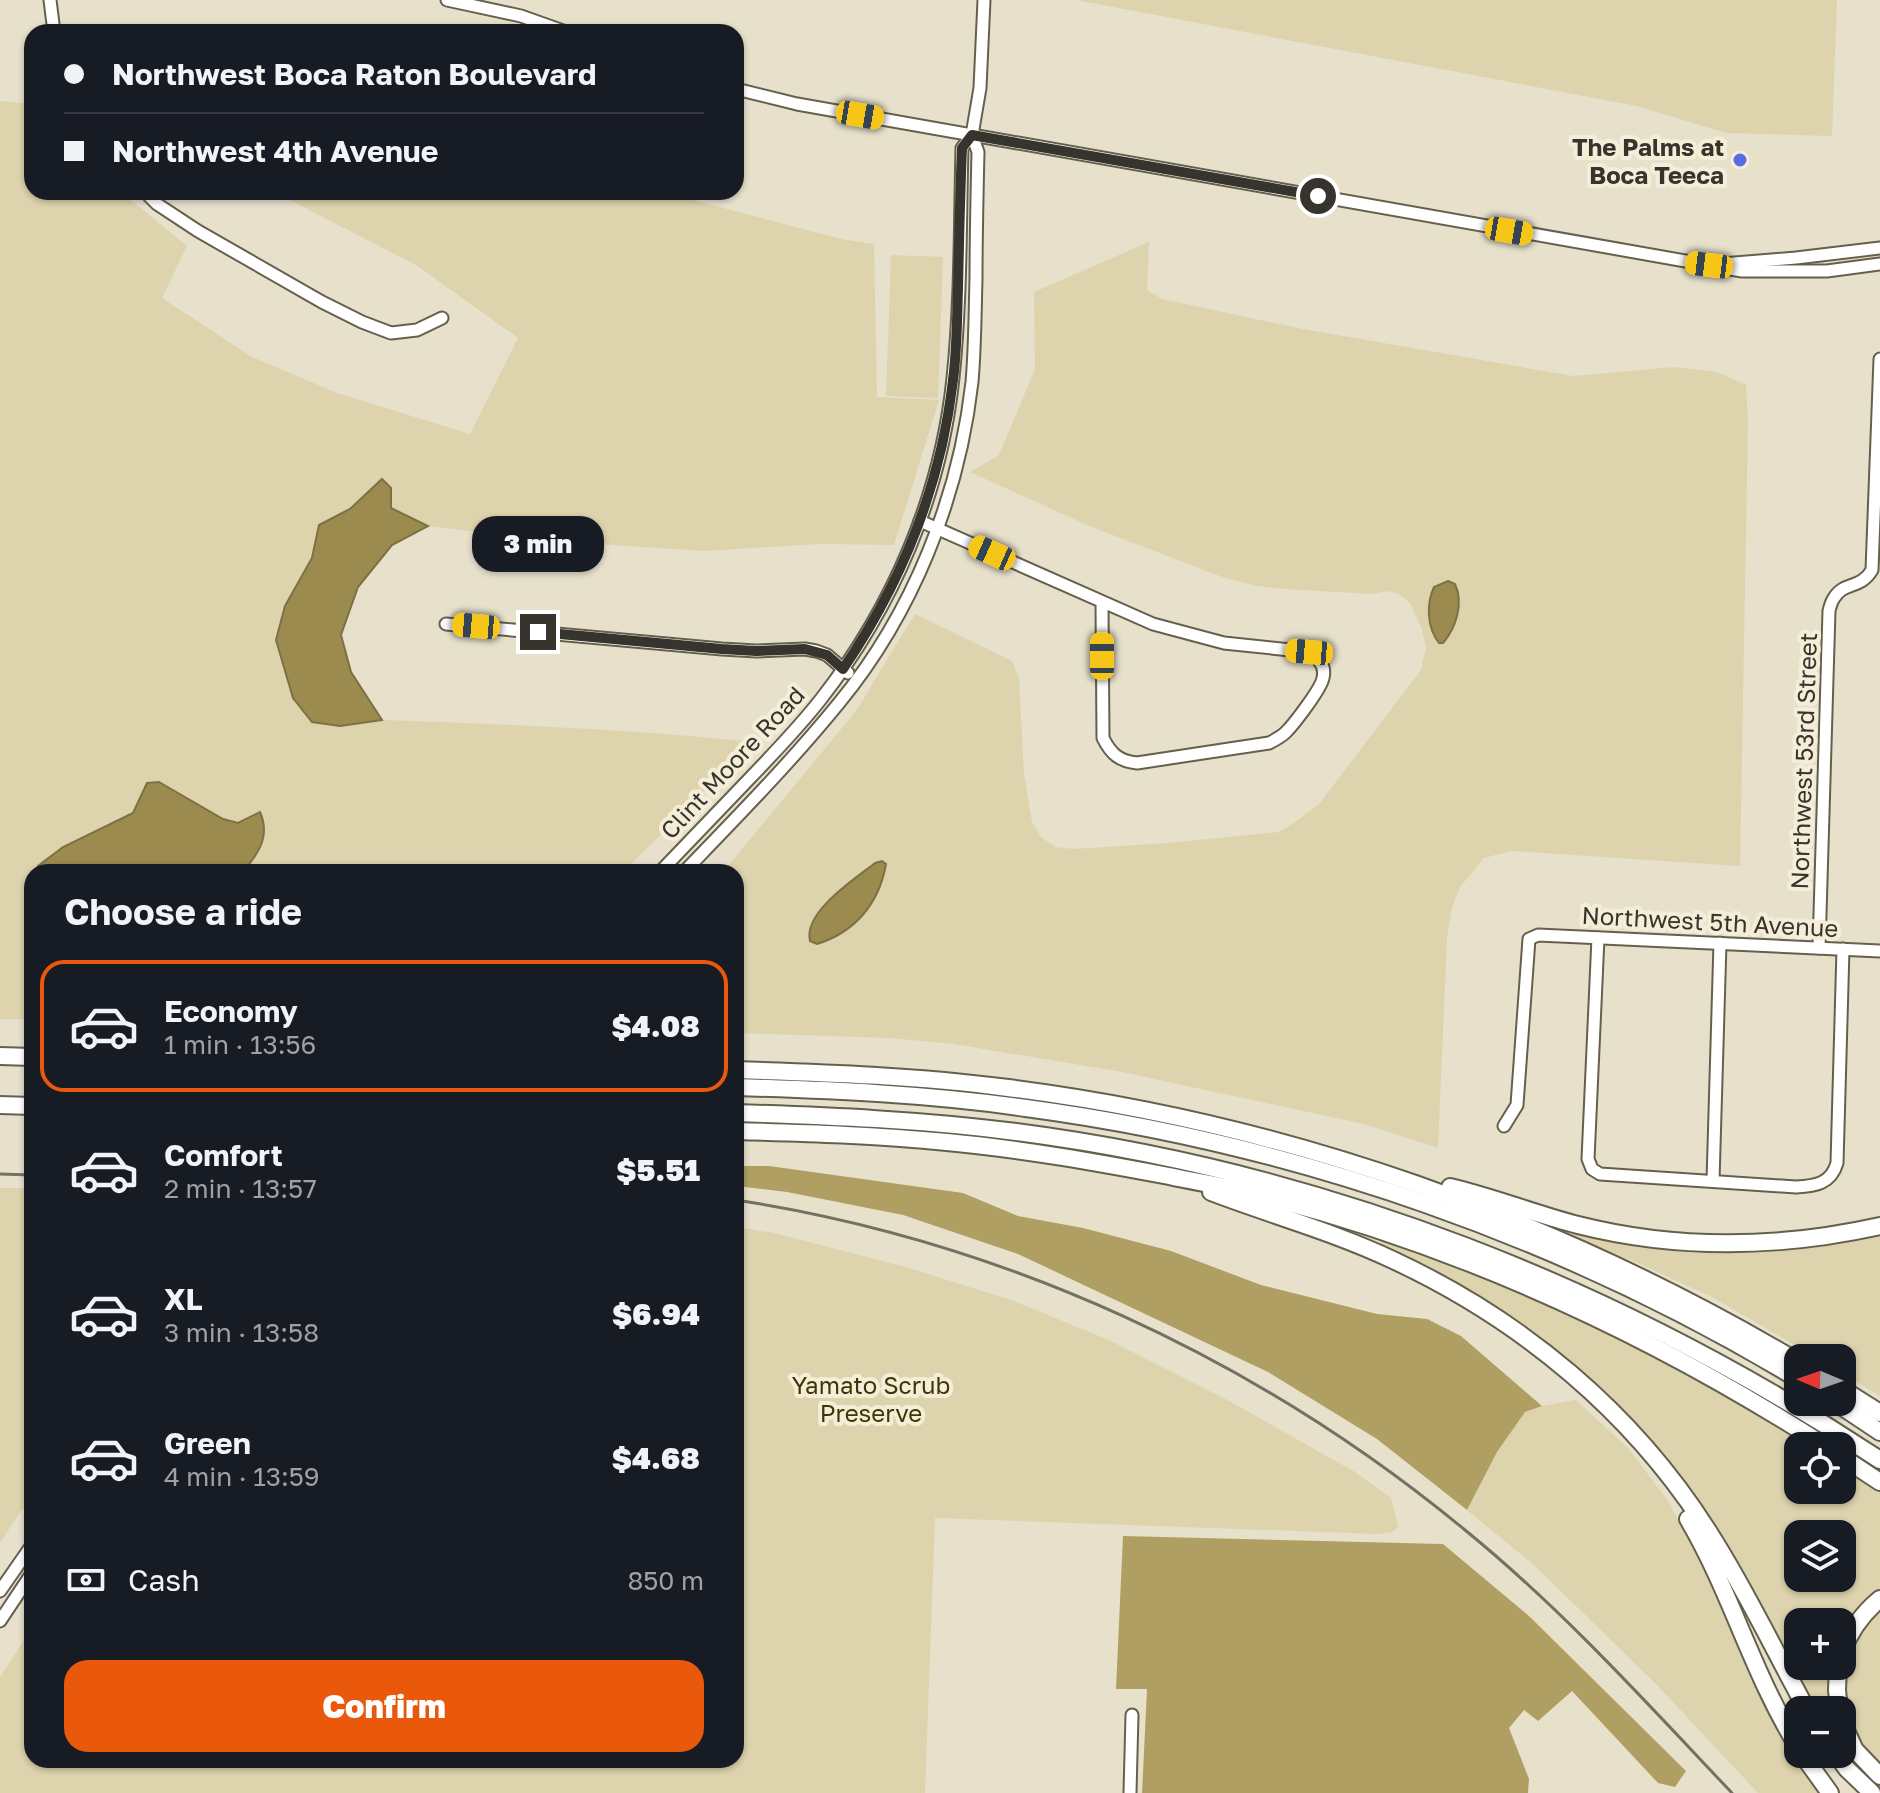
<!DOCTYPE html>
<meta charset="utf-8">
<style>
:root{--surface:#171b24;--page:#20242c;--text:#f1f3f6;--muted:#9ea1a6;--line:#363941;--accent:#ea580c}
body{margin:0;font-family:"Golos Text",sans-serif;background:var(--page);color:var(--text);height:100vh;display:flex;flex-direction:column;font-size:30px;white-space:nowrap}
*{box-sizing:border-box;margin:0}
p{font-size:26px;color:var(--muted)}
.icon{flex:none;width:44px;height:44px;fill:none;stroke:currentColor;stroke-width:2;stroke-linecap:round;stroke-linejoin:round}
.map{position:relative;flex:1;overflow:hidden}
.drawer{position:absolute;left:24px;top:864px;width:720px;height:904px;display:flex;flex-direction:column;background:var(--surface);border-radius:24px;box-shadow:0 2px 6px #0004}
.drawer>*{flex:none}
.hud{position:absolute;left:24px;top:24px;width:720px;height:176px;border-radius:24px;box-shadow:0 2px 6px #0004;display:grid;align-content:center;height:176px;padding:0 40px;background:var(--surface)}
.needle{width:52px;rotate:272deg}
.fabs{position:absolute;left:1784px;top:1344px;display:grid;gap:16px}
.fabs a{display:grid;place-items:center;width:72px;height:72px;border-radius:16px;background:var(--surface);box-shadow:0 2px 6px #0004;font-size:40px}
.end{position:absolute;width:36px;height:36px;margin:-18px;border:10px solid #36342c;background:#fff;box-shadow:0 0 0 4px #fff}
.from{border-radius:50%}
.bubble{position:absolute;height:56px;border-radius:24px;background:var(--surface);box-shadow:0 2px 6px #0004;font-size:26px;font-weight:800;line-height:56px;text-align:center}
.car{position:absolute;width:24px;height:48px;margin:-24px -12px;border-radius:10px;box-shadow:0 0 6px 2px #0007;background:linear-gradient(#f5c518 24%,#345 0 40%,#f5c518 0 76%,#345 0 86%,#f5c518 0)}
.hud b{display:flex;align-items:center;gap:28px;height:76px;font-size:30px}
.hud b+b{border-top:2px solid var(--line)}
.hud i{width:20px;height:20px;background:var(--text)}
ul{padding:0;list-style:none}
li{display:flex;align-items:center;gap:24px;height:132px;margin:0 16px 12px;padding:0 24px;border:4px solid transparent;border-radius:24px}
li div{flex:1}
li b{display:block;font-size:30px}
li em{font-style:normal;font-weight:800}
li.active{border-color:var(--accent)}
li>.icon{width:72px;height:72px;stroke-width:1.5}
h2{padding:0 40px;font-size:36px;line-height:96px}
.pay{display:flex;align-items:center;gap:20px;height:88px;padding:0 40px;font-size:30px}
.pay p{margin-inline-start:auto}
.action{display:flex;gap:16px;margin-top:auto;padding:16px 40px}
.action a{flex:1;height:92px;border-radius:24px;background:var(--accent);color:#fff;font-size:32px;font-weight:800;line-height:92px;text-align:center}
.map>svg:first-child{display:block}
</style>
<div class="map">
<svg width="1880" height="1793" viewBox="0 0 1880 1793">
<rect width="100%" height="100%" fill="#e7e1cc"/>
<!-- green -->
<g fill="#ddd3ad" fill-rule="evenodd">
<polygon points="1076,0 1837,0 1832,136 1726,133 1637,106"/>
<path d="M0,101L32,104V192H121L187,246L162,298L252,357L337,393L470,434L518,338L416,265L274,192H663L841,239L874,244L877,397L939,400L894,545L818,544L705,551L551,541L429,526L392,545L358,587L341,635L351,672L382,720C502,724 622,729 743,741L740,757L623,872H32V1019H0Z"/>
<polygon points="1149,242 1147,290 1162,299 1303,329 1573,376 1674,367 1717,372 1746,385 1748,421 1740,866 1511,851 1484,858 1460,887 1452,908 1447,938 1438,1148 1364,1124 1122,1072 954,1044 890,1038 736,1033 736,872 723,872 856,711 915,614 1012,661 1019,679 1024,775 1032,822 1041,837 1055,847 1074,849 1167,843 1279,832 1298,820 1319,804 1421,670 1426,647 1421,627 1410,603 1402,596 1390,591 1371,594 1285,589 1257,586 1225,578 1089,526 970,472 999,455 1035,369 1034,292"/>
<polygon points="891,255 943,257 938,398 886,396"/>
<polygon points="0,1188 32,1188 32,1499 20,1512 0,1543"/>
<polygon points="1556,1224 1658,1243 1880,1229 1880,1396 1842,1373 1842,1358 1817,1358 1712,1297 1631,1260 1554,1230"/>
<polygon points="736,1227 774,1233 906,1267 1011,1300 1109,1340 1233,1403 1355,1472 1391,1498 1398,1527 1392,1532 1378,1534 935,1518 925,1793 0,1793 0,1677 32,1628 32,1760 736,1760"/>
<path d="M1382,1240C1443,1263 1505,1284 1565,1311C1651,1350 1732,1398 1814,1446H1798V1490H1842V1464L1880,1490V1592L1842,1634V1622H1798V1666H1832L1833,1710H1815L1785,1654L1691,1492L1650,1441L1575,1366L1533,1333L1458,1285L1380,1247ZM1798,1534H1842V1578H1798Z"/>
<polygon points="1576,1400 1628,1448 1666,1498 1713,1583 1753,1681 1773,1719 1797,1760 1821,1793 1758,1793 1656,1684 1535,1566 1467,1510 1497,1452 1525,1412 1542,1406"/>
<path d="M1880,1611V1768C1868,1755 1854,1739 1849,1721C1838,1682 1851,1638 1880,1611Z"/>
</g>
<!-- forest -->
<g fill="#b09f62">
<polygon points="736,1166 769,1166 963,1193 1018,1216 1083,1228 1171,1251 1261,1285 1377,1314 1427,1319 1461,1336 1542,1406 1525,1412 1497,1452 1467,1510 1377,1439 1268,1372 1018,1254 903,1215 787,1192 736,1186"/>
<polygon points="1123,1536 1443,1544 1529,1616 1686,1771 1675,1787 1658,1783 1572,1691 1538,1721 1524,1710 1509,1728 1529,1779 1528,1793 1142,1793 1147,1689 1116,1689"/>
</g>
<!-- water -->
<g fill="#9c8b4e" stroke="#7d7144" stroke-width="2">
<polygon points="382,479 391,488 391,508 428,526 392,545 358,587 341,635 351,672 382,720 340,726 312,722 293,698 276,640 285,606 312,558 319,525 350,509"/>
<path d="M1448,581L1455,584C1464,603 1456,628 1443,643H1439C1427,628 1426,604 1434,587Z"/>
<path d="M159,782L223,819L238,823L260,812C270,835 260,851 246,868L227,872H35L38,866L63,847L133,813L147,783Z"/>
<path d="M882,861L886,864C879,904 855,932 817,944L810,941C803,912 855,879 875,863Z"/>
</g>
<g fill="none" stroke-linecap="round" stroke-linejoin="round">
<defs>
<g id="minor">
<polyline points="50,0 54,32"/>
<polyline points="447,0 521,16 566,32"/>
<polyline points="736,89 797,104 1742,271 1827,271 1880,264"/>
<polyline points="145,192 157,204 198,231 322,302 362,322 391,333 417,330 442,318"/>
<polyline points="1722,264 1796,258 1880,248"/>
<path d="M920,521L1153,624L1224,643L1309,652C1319,658 1326,666 1323,678C1321,689 1294,724 1286,732C1281,737 1275,740 1269,743L1137,763C1119,761 1111,754 1103,738L1102,603"/>
<polyline points="446,624 722,649 756,651 805,649 816,651 827,655 848,673"/>
<path d="M660,872C691,840 721,808 752,776C776,751 800,726 821,699C893,607 941,495 953,378C961,302 960,224 962,148L972,135"/>
<path d="M684,872C737,817 791,762 839,703C913,613 959,497 972,382C975,348 975,314 976,279C976,237 977,194 978,152L972,135L980,88L984,0"/>
<path d="M1598,938L1588,1159L1592,1169L1600,1174L1796,1187C1815,1186 1831,1184 1837,1163L1843,949"/>
<path d="M1819,948L1829,611C1830,607 1831,602 1834,598C1844,581 1860,590 1872,570L1880,359"/>
<polyline points="1504,1126 1517,1105 1529,939 1538,935 1880,951"/>
<polyline points="1713,1181 1720,943"/>
<polyline points="0,1591 32,1545"/>
<polyline points="0,1621 32,1573"/>
<polyline points="1130,1793 1132,1715"/>
</g>
<g id="highway">
<polyline points="0,1056 32,1057"/>
<path d="M736,1070C827,1073 918,1076 1008,1088C1286,1123 1557,1219 1798,1362"/>
<path d="M736,1087C833,1090 930,1094 1026,1108C1297,1144 1564,1238 1798,1379"/>
<polyline points="0,1105 32,1106"/>
<path d="M736,1113C830,1116 923,1120 1016,1132C1325,1172 1620,1288 1880,1460"/>
<path d="M736,1131C807,1133 877,1135 947,1142C1022,1149 1095,1162 1169,1176C1196,1182 1224,1186 1252,1193C1455,1244 1649,1333 1825,1446"/>
<path d="M1450,1187C1493,1197 1535,1214 1578,1225C1677,1250 1781,1248 1880,1226"/>
<path d="M1211,1192C1271,1215 1334,1232 1393,1260C1522,1320 1634,1413 1710,1534C1746,1590 1775,1652 1807,1710"/>
<polyline points="1842,1389 1880,1413"/>
<polyline points="1835,1402 1880,1432"/>
<polyline points="1842,1457 1880,1482"/>
<path d="M1688,1519C1731,1592 1753,1675 1798,1747"/>
<path d="M1842,1652C1850,1631 1863,1613 1880,1599"/>
<polyline points="1838,1666 1837,1690 1839,1710"/>
<polyline points="1842,1722 1855,1750 1880,1776"/>
<polyline points="1802,1754 1830,1793"/>
<polyline points="1836,1754 1847,1769 1872,1793"/>
</g>
</defs>
<!-- minor casing -->
<use href="#minor" stroke="#65604d" stroke-width="15"/>
<!-- highway casing -->
<use href="#highway" stroke="#65604d" stroke-width="20"/>
<!-- minor -->
<use href="#minor" stroke="#fff" stroke-width="11"/>
<!-- highway -->
<use href="#highway" stroke="#fff" stroke-width="16"/>
<!-- rail -->
<g stroke="#747064" stroke-width="3">
<polyline points="0,1174 32,1175"/>
<path d="M736,1200C1003,1241 1257,1358 1465,1530C1562,1609 1646,1702 1732,1793"/>
</g>
</g>
<g fill="none" stroke-linecap="round" stroke-linejoin="round">
<!-- route -->
<path stroke="#36342c" stroke-width="10" d="M538,632L722,649L756,651L805,649L827,655L843,669C902,582 941,485 953,380C957,350 957,319 958,288C959,241 960,195 962,148L972,135L1318,196"/>
</g>
<!-- markers -->
<circle fill="#5d6be2" stroke="#f4eed9" stroke-width="3" cx="1740" cy="160" r="8"/>
<g text-anchor="middle" dominant-baseline="central" stroke-width="8" stroke-linejoin="round" paint-order="stroke">
<!-- poi labels -->
<g font-size="24" font-weight="bold" fill="#36342c" stroke="#f4eed9" text-anchor="end">
<text x="1724" y="146">The Palms at<tspan x="1724" dy="28">Boca Teeca</tspan></text>
</g>
<!-- street labels -->
<g font-size="24" fill="#36342c" stroke="#f4eed9">
<text transform="translate(1803 761) rotate(-88)">Northwest 53rd Street</text>
<text transform="translate(732 762) rotate(-47)">Clint Moore Road</text>
<text transform="translate(1710 921) rotate(3)">Northwest 5th Avenue</text>
</g>
<!-- park labels -->
<g font-size="24" fill="#413500" stroke="#f4eed9">
<text x="871" y="1384">Yamato Scrub<tspan x="871" dy="28">Preserve</tspan></text>
</g>
</g>
</svg>
<div class="fabs">
<a><svg class="needle" viewBox="-14 -14 28 28"><path d="M0-13l5 13h-10z" fill="#e53935"/><path d="M0 13l5-13h-10z" fill="#9ea1a6"/></svg></a>
<a><svg class="icon" aria-label="locate" viewBox="0 0 24 24"><circle cx="12" cy="12" r="6"/><path d="M12 2v4M12 18v4M2 12h4M18 12h4"/></svg></a>
<a><svg class="icon" aria-label="layers" viewBox="0 0 24 24"><path d="M12 4l9 5-9 5-9-5zM3 14l9 5 9-5"/></svg></a>
<a>+</a>
<a>−</a>
</div>
<i class="end from" style="left:1318px;top:196px"></i>
<i class="end" style="left:538px;top:632px"></i>
<div class="bubble" style="left:472px;top:516px;width:132px">3 min</div>
<i class="car" style="left:860px;top:115px;rotate:100deg"></i>
<i class="car" style="left:1509px;top:231px;rotate:100deg"></i>
<i class="car" style="left:1709px;top:265px;rotate:277deg"></i>
<i class="car" style="left:992px;top:553px;rotate:294deg"></i>
<i class="car" style="left:476px;top:626px;rotate:275deg"></i>
<i class="car" style="left:1309px;top:652px;rotate:275deg"></i>
<i class="car" style="left:1102px;top:656px;rotate:0deg"></i>
<div class="hud">
<b><i class="from"></i>Northwest Boca Raton Boulevard</b>
<b><i></i>Northwest 4th Avenue</b>
</div>
<section class="drawer">
<h2>Choose a ride</h2>
<ul>
<li class="active"><svg class="icon" aria-label="car" viewBox="0 0 24 24"><path d="M5 17H2v-5l4-1 3-4h7l3 4 3 1v5h-3M9 17h6M6 11h13"/><circle cx="7" cy="17" r="2"/><circle cx="17" cy="17" r="2"/></svg><div><b>Economy</b><p>1 min · 13:56</p></div><em>$4.08</em></li>
<li><svg class="icon" aria-label="car" viewBox="0 0 24 24"><path d="M5 17H2v-5l4-1 3-4h7l3 4 3 1v5h-3M9 17h6M6 11h13"/><circle cx="7" cy="17" r="2"/><circle cx="17" cy="17" r="2"/></svg><div><b>Comfort</b><p>2 min · 13:57</p></div><em>$5.51</em></li>
<li><svg class="icon" aria-label="car" viewBox="0 0 24 24"><path d="M5 17H2v-5l4-1 3-4h7l3 4 3 1v5h-3M9 17h6M6 11h13"/><circle cx="7" cy="17" r="2"/><circle cx="17" cy="17" r="2"/></svg><div><b>XL</b><p>3 min · 13:58</p></div><em>$6.94</em></li>
<li><svg class="icon" aria-label="car" viewBox="0 0 24 24"><path d="M5 17H2v-5l4-1 3-4h7l3 4 3 1v5h-3M9 17h6M6 11h13"/><circle cx="7" cy="17" r="2"/><circle cx="17" cy="17" r="2"/></svg><div><b>Green</b><p>4 min · 13:59</p></div><em>$4.68</em></li>
</ul>
<div class="pay"><svg class="icon" aria-label="cash" viewBox="0 0 24 24"><path d="M3 7h18v10H3z"/><circle cx="12" cy="12" r="2"/></svg>Cash<p>850 m</p></div>
<div class="action"><a>Confirm</a></div>
</section>
</div>
